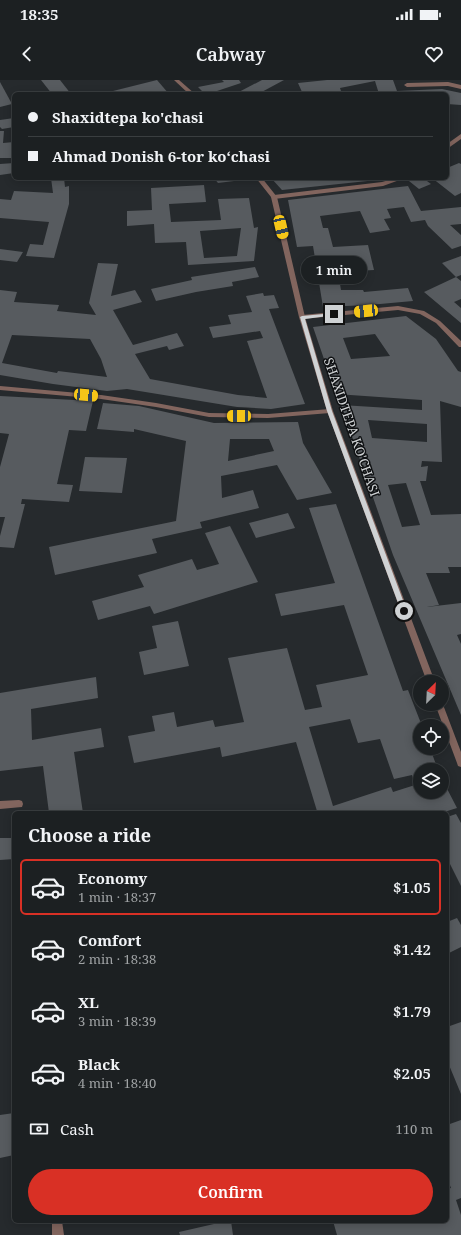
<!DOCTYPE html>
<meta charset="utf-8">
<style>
:root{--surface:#1c2022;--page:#292d2f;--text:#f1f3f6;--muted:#a0a3a5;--line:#3a3e40;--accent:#d93025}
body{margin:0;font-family:"Noto Serif",serif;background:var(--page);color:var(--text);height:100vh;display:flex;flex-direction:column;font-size:15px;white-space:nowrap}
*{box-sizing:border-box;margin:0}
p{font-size:13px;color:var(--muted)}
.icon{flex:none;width:22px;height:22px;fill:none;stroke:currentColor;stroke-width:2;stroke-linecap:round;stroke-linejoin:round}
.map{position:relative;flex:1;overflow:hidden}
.drawer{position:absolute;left:12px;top:731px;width:437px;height:412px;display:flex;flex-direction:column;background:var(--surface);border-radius:6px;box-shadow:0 2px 10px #0003,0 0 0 1px var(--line)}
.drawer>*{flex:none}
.top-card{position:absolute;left:12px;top:12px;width:437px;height:88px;border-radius:6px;box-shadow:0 2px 10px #0003,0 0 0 1px var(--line);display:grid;align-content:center;height:88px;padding:0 16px;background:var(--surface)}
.needle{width:26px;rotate:24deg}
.tools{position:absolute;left:413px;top:595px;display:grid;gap:8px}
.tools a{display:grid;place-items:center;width:36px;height:36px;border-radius:50%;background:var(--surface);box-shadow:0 2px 10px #0003,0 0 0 1px var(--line);font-size:20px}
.end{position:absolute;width:18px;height:18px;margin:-9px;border:5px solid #cfd2d4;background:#111;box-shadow:0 0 0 2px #111}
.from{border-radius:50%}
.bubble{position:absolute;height:28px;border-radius:14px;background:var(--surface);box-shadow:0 2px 10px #0003,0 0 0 1px var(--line);font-size:13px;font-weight:600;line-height:28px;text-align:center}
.car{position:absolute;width:12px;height:24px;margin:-12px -6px;border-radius:5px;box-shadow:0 0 3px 1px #0007;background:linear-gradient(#f5c518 24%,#345 0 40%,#f5c518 0 76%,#345 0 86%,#f5c518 0)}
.top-card b{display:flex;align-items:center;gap:14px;height:38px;font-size:15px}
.top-card b+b{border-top:1px solid var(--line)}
.top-card i{width:10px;height:10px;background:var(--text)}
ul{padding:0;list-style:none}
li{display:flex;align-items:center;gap:12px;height:56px;margin:0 8px 6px;padding:0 8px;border:2px solid transparent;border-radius:6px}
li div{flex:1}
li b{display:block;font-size:15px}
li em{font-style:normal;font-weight:600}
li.current{border-color:var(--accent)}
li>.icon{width:36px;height:36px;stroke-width:1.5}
h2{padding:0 16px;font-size:18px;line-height:48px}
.pay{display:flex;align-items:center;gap:10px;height:44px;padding:0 16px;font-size:15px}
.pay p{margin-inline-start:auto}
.primary-button{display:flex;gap:8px;margin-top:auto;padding:8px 16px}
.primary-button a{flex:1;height:46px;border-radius:24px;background:var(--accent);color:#fff;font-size:16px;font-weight:600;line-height:46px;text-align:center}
.status{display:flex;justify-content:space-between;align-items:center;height:28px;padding:0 20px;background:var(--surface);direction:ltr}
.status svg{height:11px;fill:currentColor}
header{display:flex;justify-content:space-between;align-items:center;height:52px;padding:0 16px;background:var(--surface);font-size:18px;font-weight:600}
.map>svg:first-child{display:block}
</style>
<div class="status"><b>18:35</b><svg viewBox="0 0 49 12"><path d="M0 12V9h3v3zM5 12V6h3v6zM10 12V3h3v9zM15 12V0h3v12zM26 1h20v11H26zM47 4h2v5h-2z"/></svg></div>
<header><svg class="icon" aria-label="back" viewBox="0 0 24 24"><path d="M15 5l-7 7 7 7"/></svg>Cabway<svg class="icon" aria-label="heart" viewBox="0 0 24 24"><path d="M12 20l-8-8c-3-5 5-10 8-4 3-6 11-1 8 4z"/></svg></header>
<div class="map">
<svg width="461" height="1155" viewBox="0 0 461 1155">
<rect width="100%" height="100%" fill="#262a2d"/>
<!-- building -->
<g fill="#575b5f" fill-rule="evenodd">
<polygon points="41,0 60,0 71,14 52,14"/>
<polygon points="157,0 169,14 105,14 105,13"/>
<polygon points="222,0 239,0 241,3 208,14 205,14 198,7 224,2"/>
<polygon points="262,0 284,0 258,14 235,14"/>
<polygon points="327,0 393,0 397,11 442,9 461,13 461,25 447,24 447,14 379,14 375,1 340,8 342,14 293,14 302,12 298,3"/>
<polygon points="0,2 12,24 0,27"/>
<polygon points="14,38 14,47 2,49 0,47 0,40"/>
<polygon points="0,51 4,51 3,63 14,62 14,78 0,78"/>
<polygon points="14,83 14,93 0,95 0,84"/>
<polygon points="459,83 461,84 461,113 455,116 432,98 447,98 447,88"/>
<polygon points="51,98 64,98 65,107 69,106 69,124 54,178 26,176 30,164 43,165 49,142 0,138 0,119 11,120 14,111 53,113"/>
<polygon points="214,98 241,98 242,100 218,103"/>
<polygon points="271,98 375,98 377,100 282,110"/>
<polygon points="419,98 423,98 431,104 419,109 409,101"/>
<path d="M204,105L206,122L169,124L171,142L221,140L218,119L249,118L254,148L258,147L254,181L188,185L186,162L155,163L154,144L127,146V131L152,130L151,108ZM241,148L237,176L204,178L200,151Z"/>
<polygon points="408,106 421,131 461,127 461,144 450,145 461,155 461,166 452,169 428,146 425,140 411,142 404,127 387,129 391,138 384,139 390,150 370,153 360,131 320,136 323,148 328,148 333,167 368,165 374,190 338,192 341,210 363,210 364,212 408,208 413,221 369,225 323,227 313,166 297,167 288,120"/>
<polygon points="0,169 23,172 17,182 0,180"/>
<polygon points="461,176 461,195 456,197 461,201 461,219 454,222 461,228 461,243 424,212 456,197 442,183"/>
<path d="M98,183L118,184L111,216L135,210L142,222L113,230L133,265L177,253L184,266L169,270L167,266L135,274L150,299L238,315L267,318L247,261L263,258L260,251L213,258L209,247L231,244L228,235L252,232L246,216L263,213L264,216L274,215L279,228L269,229L305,324L271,329L237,327L127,309L107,311L53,304L0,295V210L17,212L14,222L59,225L57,231L96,235L89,223ZM12,255L90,259L101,279L107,297L58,291L57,293L2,283Z"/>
<polygon points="255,187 259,197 232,202 233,206 196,212 156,221 151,209 192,200 191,197"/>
<path d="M406,236L436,259L458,291L461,292V327L440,321L442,382L422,381L421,387L428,386L426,401H420L431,435L461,434V487H448L450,493H426L439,525L427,527L461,523V554L457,555L461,564V635L393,475L341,325L422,330V320L336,314L313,247ZM375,254L390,276L351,279L343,258ZM368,340L427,344V362L372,358ZM406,403L420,445L402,447L388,405Z"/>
<polygon points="0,316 93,321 86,351 69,350 57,404 73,405 69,422 22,419 21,424 25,424 14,468 0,467 0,456 5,437 0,437 0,387 9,354 0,353"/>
<path d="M103,323L139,326L214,343L298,342L303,363L332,413L297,420L277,385L221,396L222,418L253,410L259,428L200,442L202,448L152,459L157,473L55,495L49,467L176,441L186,361L134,349V352L97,349ZM230,359H269L274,371L228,381Z"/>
<polygon points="85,377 127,378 122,413 79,411"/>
<path d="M336,424L403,611L408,610L422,646H420V668H430L438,690H420V712H442V699L457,728L441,733H313L317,731L296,662L222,677L220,667L134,683L128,656L155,651L152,636L174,632L177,647L213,640L215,647L244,642L228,578L287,568L305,630L322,627L316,605L368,595L344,525L281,536L275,514L335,503L309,428ZM350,639L358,663L380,659L394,699L412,695L415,705L393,712L391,707L333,726L309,647Z"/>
<polygon points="288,433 295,448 256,458 249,443"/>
<polygon points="230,446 258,502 154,534 150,526 98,540 92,521 144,507 138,495 192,479 197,490 219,484 205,453"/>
<polygon points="178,541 189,586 144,595 139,572 157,568 152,546"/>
<polygon points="96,597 98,618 31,629 32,660 101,648 104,667 74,672 83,733 49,733 43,686 0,691 0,613"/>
<polygon points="456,734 461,743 461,806 447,778 447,737"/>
<polygon points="0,758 14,758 14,779 0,780"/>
<polygon points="457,838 461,845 461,867 447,874 447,842"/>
<polygon points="461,942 461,1014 449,985 447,987 447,947"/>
<polygon points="14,1033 14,1075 0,1078 0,1035"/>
<polygon points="461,1040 461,1118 456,1120 461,1135 461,1155 337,1155 333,1141 447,1141 447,1109 451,1108 447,1098 447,1045"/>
<polygon points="227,1141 231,1141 233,1155 180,1155 179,1152"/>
</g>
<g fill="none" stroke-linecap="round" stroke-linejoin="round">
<!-- service -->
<g fill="#82655e" fill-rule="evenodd">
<polygon points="448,2 461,5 461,9 448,6 407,7 404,5 407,3"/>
<polygon points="19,720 22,721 23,724 22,727 0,729 0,721"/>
<polygon points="52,1141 62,1141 64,1155 52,1155"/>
</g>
<!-- minor -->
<g fill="#82655e" fill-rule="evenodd">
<polygon points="461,54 461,59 447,69 447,64"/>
<polygon points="396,98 405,98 383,106 274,119 271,117 274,115 382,102"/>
<polygon points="398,226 424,231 440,241 461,261 461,267 459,267 436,243 420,234 398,230 302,239 299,237 302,235"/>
<polygon points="0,306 101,315 156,323 209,333 268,334 330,329 333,331 330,333 268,338 209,337 156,327 101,319 0,310"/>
</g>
<!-- tertiary -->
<g fill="#82655e" fill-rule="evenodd">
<polygon points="174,0 179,0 195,14 189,14"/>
<polygon points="256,98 262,98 277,117 305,237 333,331 435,602 427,602 327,331 299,237 271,117"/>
<polygon points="442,622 461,672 461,687 458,686 457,683 435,624 442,624"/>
</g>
</g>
<!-- route -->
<polygon fill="#cfd2d4" points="334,233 336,233 336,235 305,239 332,331 407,531 404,533 401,531 327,331 300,237 302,236"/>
<g text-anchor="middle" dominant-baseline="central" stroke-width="3" stroke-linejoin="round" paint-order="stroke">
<!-- street labels -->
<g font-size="13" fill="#cfd2d4" stroke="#101214">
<text transform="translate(352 347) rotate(71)">SHAXIDTEPA KO'CHASI</text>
</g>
</g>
</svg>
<div class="tools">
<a><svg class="needle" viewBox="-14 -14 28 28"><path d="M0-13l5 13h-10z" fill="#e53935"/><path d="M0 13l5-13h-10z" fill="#a0a3a5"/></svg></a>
<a><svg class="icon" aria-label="locate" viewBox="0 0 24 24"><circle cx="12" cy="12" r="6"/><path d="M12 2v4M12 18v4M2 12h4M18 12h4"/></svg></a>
<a><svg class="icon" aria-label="layers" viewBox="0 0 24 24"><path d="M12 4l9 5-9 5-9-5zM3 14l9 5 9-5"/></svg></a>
</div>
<i class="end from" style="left:404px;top:531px"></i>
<i class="end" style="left:334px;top:234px"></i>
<div class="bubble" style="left:301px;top:176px;width:66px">1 min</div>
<i class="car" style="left:281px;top:147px;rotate:167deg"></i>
<i class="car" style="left:366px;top:231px;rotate:264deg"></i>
<i class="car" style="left:86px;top:315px;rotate:95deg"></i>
<i class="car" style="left:239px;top:336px;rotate:270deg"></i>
<div class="top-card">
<b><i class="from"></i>Shaxidtepa ko'chasi</b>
<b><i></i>Ahmad Donish 6-tor koʻchasi</b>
</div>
<section class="drawer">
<h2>Choose a ride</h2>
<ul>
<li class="current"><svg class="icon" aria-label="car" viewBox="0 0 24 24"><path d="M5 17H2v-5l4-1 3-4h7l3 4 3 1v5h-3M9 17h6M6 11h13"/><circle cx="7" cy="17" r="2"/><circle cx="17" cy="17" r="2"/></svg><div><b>Economy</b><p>1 min · 18:37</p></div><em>$1.05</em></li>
<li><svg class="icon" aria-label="car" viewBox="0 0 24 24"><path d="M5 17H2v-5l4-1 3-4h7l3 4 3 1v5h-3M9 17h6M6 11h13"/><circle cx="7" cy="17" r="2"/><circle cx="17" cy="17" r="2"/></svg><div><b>Comfort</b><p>2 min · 18:38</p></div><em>$1.42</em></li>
<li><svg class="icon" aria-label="car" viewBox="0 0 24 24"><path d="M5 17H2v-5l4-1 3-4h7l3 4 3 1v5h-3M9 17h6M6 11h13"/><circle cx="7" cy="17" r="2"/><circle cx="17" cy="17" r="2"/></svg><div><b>XL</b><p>3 min · 18:39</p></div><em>$1.79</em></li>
<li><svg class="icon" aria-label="car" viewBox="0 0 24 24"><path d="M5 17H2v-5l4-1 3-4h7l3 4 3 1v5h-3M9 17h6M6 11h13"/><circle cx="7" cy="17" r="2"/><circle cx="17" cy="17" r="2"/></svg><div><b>Black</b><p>4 min · 18:40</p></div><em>$2.05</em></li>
</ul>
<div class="pay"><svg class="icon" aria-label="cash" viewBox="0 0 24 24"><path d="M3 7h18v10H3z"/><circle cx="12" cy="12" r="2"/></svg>Cash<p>110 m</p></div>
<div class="primary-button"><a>Confirm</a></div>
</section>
</div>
